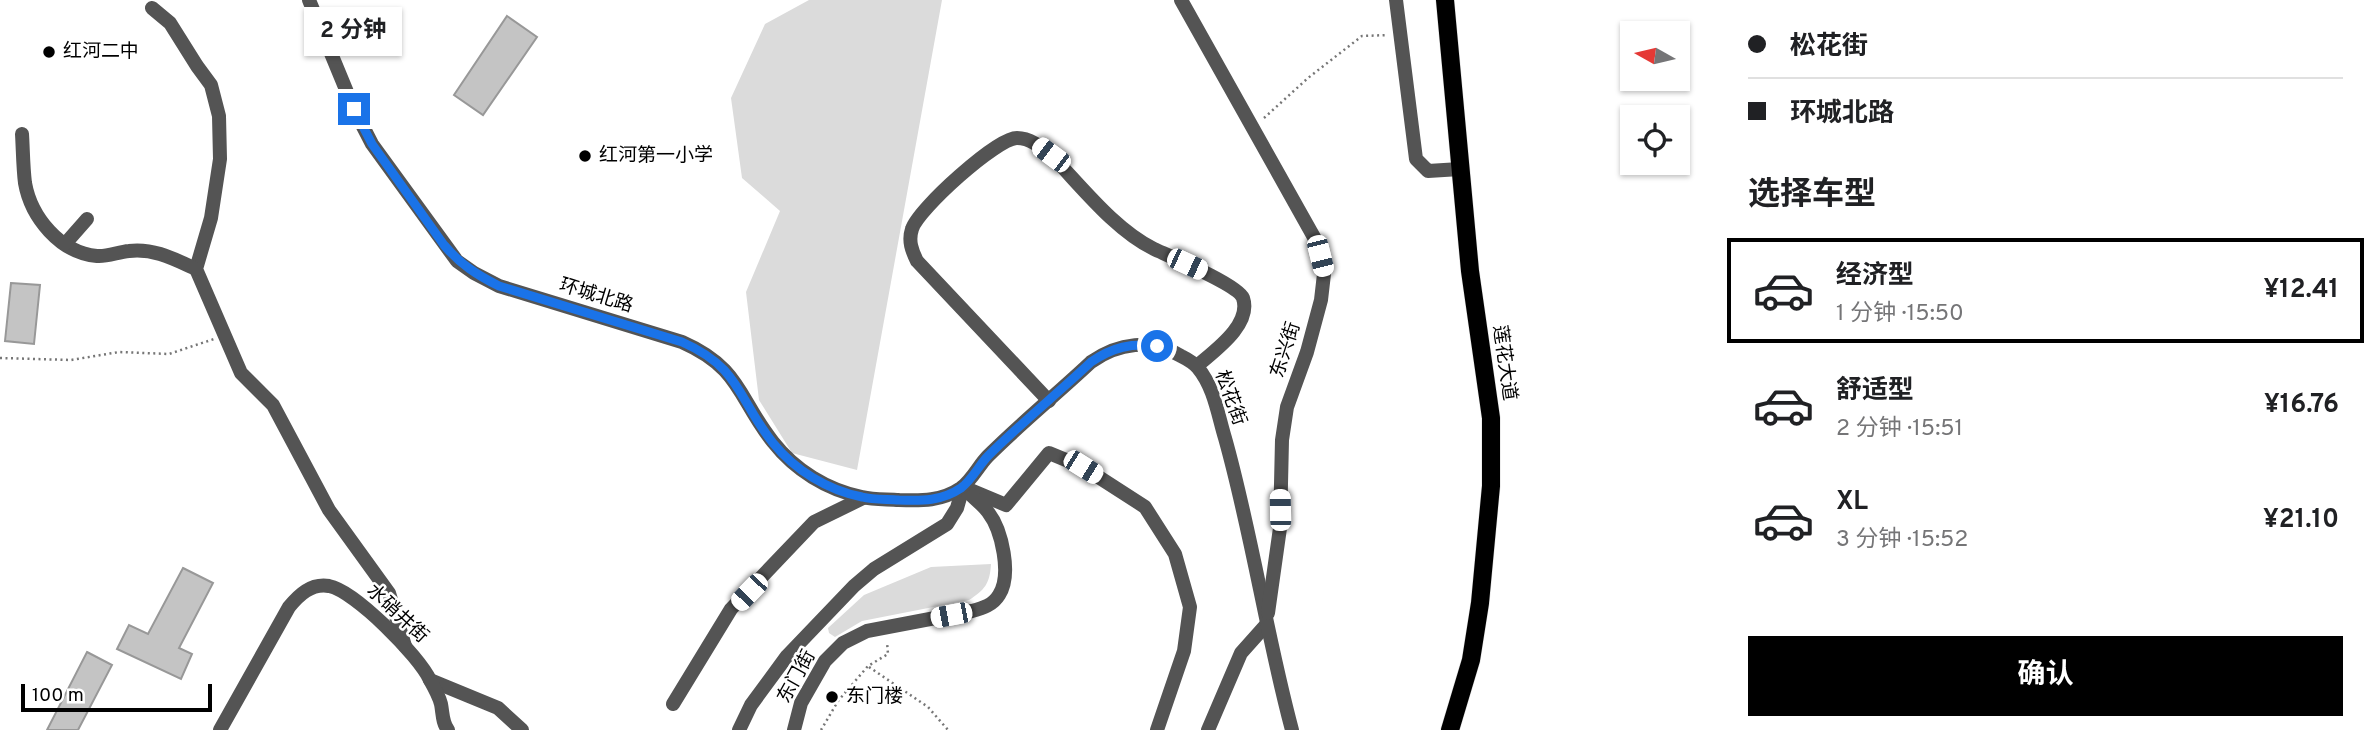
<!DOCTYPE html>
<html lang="zh">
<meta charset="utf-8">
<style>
:root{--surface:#fff;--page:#f6f6f6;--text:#202124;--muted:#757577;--line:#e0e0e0;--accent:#000}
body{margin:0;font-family:Overpass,"Noto Sans SC",sans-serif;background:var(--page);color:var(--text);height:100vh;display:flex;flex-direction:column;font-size:26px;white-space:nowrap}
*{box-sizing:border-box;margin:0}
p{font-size:23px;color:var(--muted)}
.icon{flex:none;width:38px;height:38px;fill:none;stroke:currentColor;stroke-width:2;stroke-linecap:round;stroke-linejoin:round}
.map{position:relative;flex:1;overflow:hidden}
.details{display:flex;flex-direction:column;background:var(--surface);width:665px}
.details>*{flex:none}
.guide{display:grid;align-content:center;height:154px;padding:0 35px;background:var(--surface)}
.needle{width:46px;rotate:278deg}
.buttons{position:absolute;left:1620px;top:21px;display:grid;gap:14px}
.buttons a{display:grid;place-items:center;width:70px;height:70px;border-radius:0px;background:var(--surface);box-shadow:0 2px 5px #0004;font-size:35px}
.scale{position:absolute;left:21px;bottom:18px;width:191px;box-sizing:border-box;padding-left:7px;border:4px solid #000;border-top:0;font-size:19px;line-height:24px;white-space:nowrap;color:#000;-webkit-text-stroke:5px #fff;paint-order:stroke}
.end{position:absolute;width:32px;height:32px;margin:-16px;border:9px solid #1a73e8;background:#fff;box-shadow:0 0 0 4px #fff}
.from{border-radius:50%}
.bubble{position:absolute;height:49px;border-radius:0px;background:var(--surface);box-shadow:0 2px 5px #0004;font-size:23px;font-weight:700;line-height:49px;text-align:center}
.car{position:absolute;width:21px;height:42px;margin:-21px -10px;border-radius:9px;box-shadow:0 0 5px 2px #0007;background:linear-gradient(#fff 24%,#345 0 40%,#fff 0 76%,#345 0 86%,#fff 0)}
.guide b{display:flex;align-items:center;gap:24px;height:66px;font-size:26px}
.guide b+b{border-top:2px solid var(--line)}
.guide i{width:18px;height:18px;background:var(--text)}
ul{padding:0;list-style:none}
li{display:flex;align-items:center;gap:21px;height:105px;margin:0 14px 10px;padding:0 21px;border:4px solid transparent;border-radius:0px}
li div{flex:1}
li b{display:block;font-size:26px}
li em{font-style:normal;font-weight:700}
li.selected{border-color:var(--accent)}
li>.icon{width:63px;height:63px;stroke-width:1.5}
h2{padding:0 35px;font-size:32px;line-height:84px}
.primary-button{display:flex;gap:14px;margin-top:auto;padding:14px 35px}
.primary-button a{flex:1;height:80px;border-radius:0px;background:var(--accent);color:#fff;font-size:28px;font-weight:700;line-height:80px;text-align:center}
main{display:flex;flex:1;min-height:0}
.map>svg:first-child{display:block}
</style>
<main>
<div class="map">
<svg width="1713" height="730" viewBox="0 0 1713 730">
<rect width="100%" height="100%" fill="#fff"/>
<!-- green -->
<g fill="#dbdbdb">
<polygon points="809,0 942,0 857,470 792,453 759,400 746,292 780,211 742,178 731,98 765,24"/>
<path d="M991,564C990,583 985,590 969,600L862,621L835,637L829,633L828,628L864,595L931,567Z"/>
</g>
<!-- building -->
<g fill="#c4c4c4" stroke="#989898" stroke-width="2">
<polygon points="507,16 537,37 483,115 454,95"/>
<polygon points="11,283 40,285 34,344 5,341"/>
<polygon points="183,568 213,583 179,648 192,654 181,679 117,649 129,625 148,634"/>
<polygon points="87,652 112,665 78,730 47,730"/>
</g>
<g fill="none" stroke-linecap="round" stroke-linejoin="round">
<defs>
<polyline id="primary" points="1445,0 1470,271 1491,418 1491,486 1480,603 1471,660 1450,730"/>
</defs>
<!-- primary casing -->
<use href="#primary" stroke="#dbdbdb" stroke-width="19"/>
<!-- path -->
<g stroke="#767676" stroke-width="2.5" stroke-dasharray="2 3.5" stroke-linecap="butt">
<polyline points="1264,118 1308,78 1362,36 1388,35"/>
<polyline points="0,358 71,360 119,352 169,354 214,339"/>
<polyline points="869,667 928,707 948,730"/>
<polyline points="821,730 838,701 868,666 888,654 887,642"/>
</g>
<!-- minor -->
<g stroke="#545454" stroke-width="14">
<polyline points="152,8 170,23 197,66 211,85 219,116 220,159 211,218 196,269 241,373 273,405 329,510 389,593 405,646"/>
<path d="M22,134C23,150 23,167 25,183C31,217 60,253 97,256C107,257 118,252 129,251C154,248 174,259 196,269"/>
<polyline points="65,244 87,219"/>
<path d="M1049,401L917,261C912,251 908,241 912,229C918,209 997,138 1017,138C1030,138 1041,147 1051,155C1081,186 1115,230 1154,249C1169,256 1238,285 1243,298C1252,325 1214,351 1197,366"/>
<polyline points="963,487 1006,505 1049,453 1083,467 1145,507 1175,554 1190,607 1184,651 1157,730"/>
<polyline points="430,680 498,708 522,730"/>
<polyline points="673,704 731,609 814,522 863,498"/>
<path d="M220,730L289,607C299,595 311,583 329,586C355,591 419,656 430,680C434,687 439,696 441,704C443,714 442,722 448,730"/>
<polyline points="739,730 751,705 787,656 854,586 874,569 947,524 957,508 963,487"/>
<path d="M794,730L801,703L825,661L843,643L867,631L972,611C983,608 993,605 999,595C1012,575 1002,530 988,512C983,505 975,499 969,493"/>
<polyline points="1208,730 1241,653 1266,625"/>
</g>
<!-- tertiary -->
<g stroke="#545454" stroke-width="14">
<path d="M309,0L354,109L372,144L457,261L474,273L499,286L682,342C741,368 738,398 773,442C795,470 827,490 862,497C874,500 887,499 899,500C922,501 942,501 961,488C972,480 979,465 988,456C1021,423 1057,394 1091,362C1118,343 1151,338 1181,356C1187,359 1194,363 1198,368C1214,387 1218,415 1225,438C1252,534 1266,633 1292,730"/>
<polyline points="1181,0 1315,239 1324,274 1321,300 1307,352 1287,407 1282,440 1280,528 1268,613"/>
<polyline points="1396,0 1416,159 1428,171 1460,169"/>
</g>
<!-- primary -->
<use href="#primary" stroke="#000" stroke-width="18"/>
</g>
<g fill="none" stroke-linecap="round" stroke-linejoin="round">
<!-- route -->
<path stroke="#1a73e8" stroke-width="9" d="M354,109L372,144L444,245C460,264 477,275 499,286L682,342C741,368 737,398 773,443C795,470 827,490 862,497C874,500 887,499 899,500C922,501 942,501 961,488C972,480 979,465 988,456C1021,423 1057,394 1091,362C1113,347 1131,343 1157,346"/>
</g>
<!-- markers -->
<g fill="#000" stroke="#fff" stroke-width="2.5">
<circle cx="49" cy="52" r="7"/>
<circle cx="585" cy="156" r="7"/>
<circle cx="832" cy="697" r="7"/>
</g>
<g text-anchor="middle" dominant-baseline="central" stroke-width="5" stroke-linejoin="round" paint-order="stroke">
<!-- poi labels -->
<g font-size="19" fill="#000" stroke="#fff" text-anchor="start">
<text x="63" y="52">红河二中</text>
<text x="599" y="156">红河第一小学</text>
<text x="846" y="697">东门楼</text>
</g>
<!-- street labels -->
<g font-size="19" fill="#000" stroke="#fff">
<text transform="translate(596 296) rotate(17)">环城北路</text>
<text transform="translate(1286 350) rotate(-72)">东兴街</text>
<text transform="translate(1504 363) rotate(82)">莲花大道</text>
<text transform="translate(1230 398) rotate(70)">松花街</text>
<text transform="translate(397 614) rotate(43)">水硝井街</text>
<text transform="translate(797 677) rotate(-61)">东门街</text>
</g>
</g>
</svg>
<div class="buttons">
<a><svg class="needle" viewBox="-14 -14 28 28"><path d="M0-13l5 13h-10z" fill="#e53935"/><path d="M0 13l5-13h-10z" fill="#757577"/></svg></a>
<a><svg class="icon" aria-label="locate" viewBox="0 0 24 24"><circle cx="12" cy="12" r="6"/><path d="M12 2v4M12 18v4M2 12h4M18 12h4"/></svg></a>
</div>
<div class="scale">100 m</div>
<i class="end from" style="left:1157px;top:346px"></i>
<i class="end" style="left:354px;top:109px"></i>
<div class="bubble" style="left:304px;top:7px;width:98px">2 分钟</div>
<i class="car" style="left:1051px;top:155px;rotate:307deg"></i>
<i class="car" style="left:1320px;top:256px;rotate:166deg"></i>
<i class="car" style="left:1187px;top:264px;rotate:115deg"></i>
<i class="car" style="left:1083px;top:467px;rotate:122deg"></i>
<i class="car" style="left:1280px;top:510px;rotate:359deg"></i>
<i class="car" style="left:749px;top:592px;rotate:224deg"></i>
<i class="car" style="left:951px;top:615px;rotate:259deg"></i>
</div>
<section class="details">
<div class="guide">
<b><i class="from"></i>松花街</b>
<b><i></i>环城北路</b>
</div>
<h2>选择车型</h2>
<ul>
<li class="selected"><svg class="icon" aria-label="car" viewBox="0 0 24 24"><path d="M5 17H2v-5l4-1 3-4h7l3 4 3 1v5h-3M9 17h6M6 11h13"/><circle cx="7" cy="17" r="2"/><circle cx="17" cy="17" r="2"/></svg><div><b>经济型</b><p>1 分钟 · 15:50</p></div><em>¥12.41</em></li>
<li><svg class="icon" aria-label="car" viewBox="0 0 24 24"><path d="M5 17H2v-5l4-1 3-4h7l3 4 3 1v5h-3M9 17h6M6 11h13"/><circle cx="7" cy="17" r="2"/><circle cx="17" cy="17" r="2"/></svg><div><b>舒适型</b><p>2 分钟 · 15:51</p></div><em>¥16.76</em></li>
<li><svg class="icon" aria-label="car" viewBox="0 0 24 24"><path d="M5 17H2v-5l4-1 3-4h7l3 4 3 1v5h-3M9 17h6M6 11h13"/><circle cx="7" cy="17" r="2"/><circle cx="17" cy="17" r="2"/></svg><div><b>XL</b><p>3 分钟 · 15:52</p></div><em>¥21.10</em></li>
</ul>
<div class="primary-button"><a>确认</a></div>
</section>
</main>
